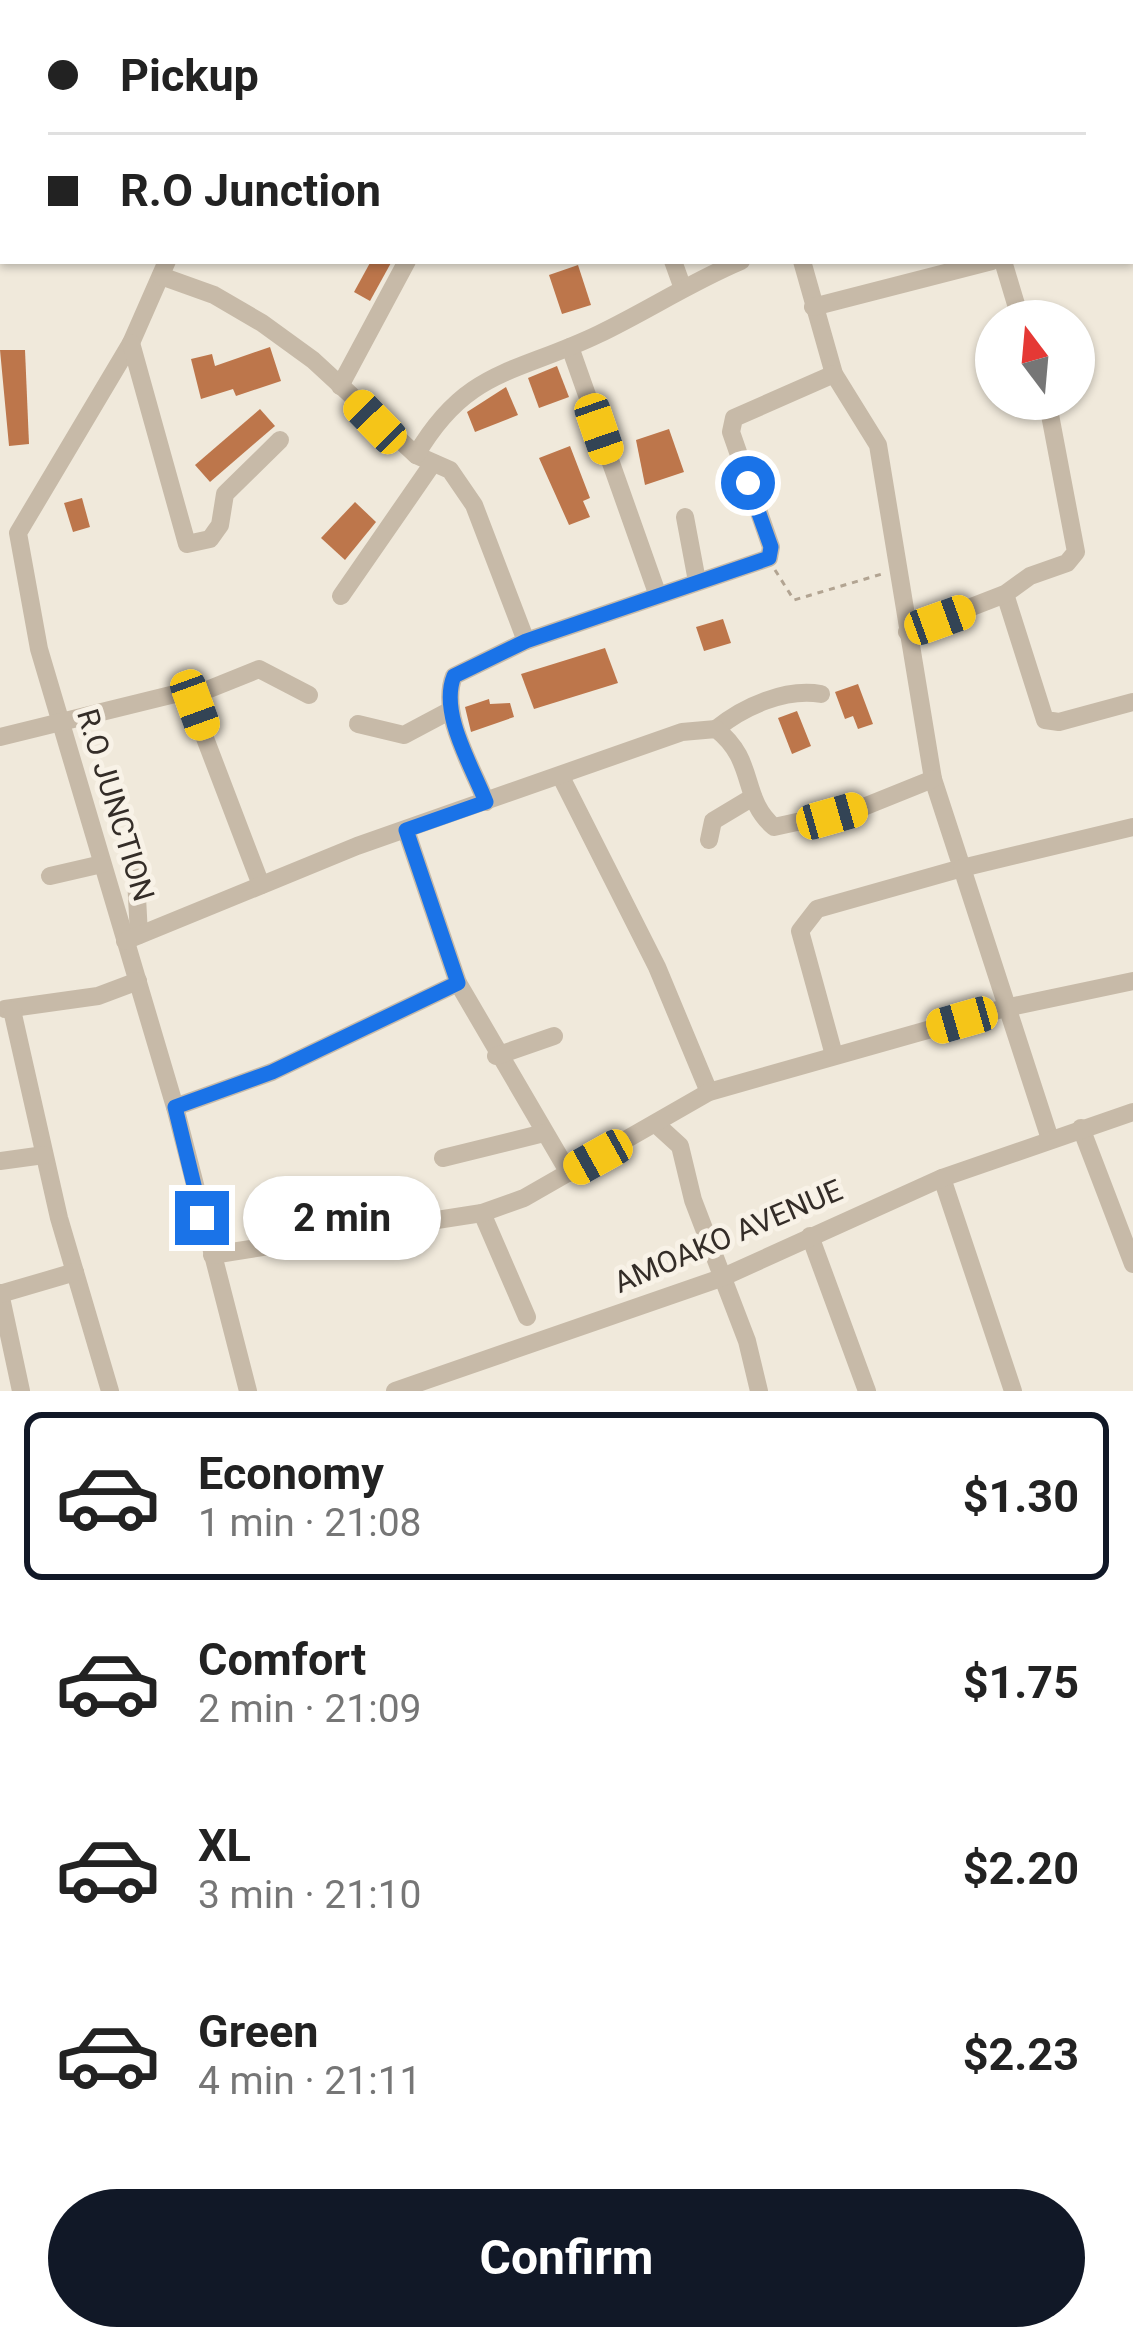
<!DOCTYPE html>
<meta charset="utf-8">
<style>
:root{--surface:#fff;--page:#f6f6f6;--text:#222;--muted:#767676;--line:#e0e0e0;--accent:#111827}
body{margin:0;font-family:Roboto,sans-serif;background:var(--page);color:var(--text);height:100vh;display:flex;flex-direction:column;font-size:45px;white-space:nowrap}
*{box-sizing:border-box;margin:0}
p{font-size:39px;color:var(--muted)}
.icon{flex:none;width:66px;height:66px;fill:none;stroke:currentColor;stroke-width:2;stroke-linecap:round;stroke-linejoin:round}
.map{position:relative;height:1391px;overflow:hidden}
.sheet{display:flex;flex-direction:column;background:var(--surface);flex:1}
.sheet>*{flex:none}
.hud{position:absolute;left:0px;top:0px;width:1134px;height:264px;box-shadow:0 3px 9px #0004;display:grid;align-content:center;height:264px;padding:0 48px;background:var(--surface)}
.needle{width:78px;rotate:344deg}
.tools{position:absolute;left:975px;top:300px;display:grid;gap:24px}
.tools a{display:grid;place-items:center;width:120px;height:120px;border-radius:50%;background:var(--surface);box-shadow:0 3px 9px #0004;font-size:60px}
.end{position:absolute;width:54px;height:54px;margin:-27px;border:15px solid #1a73e8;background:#fff;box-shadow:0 0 0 6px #fff}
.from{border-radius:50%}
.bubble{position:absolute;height:84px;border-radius:42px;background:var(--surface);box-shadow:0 3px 9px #0004;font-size:39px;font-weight:700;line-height:84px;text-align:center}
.car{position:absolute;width:36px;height:72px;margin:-36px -18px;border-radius:15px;box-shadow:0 0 9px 3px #0007;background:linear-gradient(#f5c518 24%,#345 0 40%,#f5c518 0 76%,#345 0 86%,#f5c518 0)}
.hud b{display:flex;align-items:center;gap:42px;height:114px;font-size:45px}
.hud b+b{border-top:3px solid var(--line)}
.hud i{width:30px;height:30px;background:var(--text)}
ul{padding:21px 0 0;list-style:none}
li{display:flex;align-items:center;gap:36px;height:168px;margin:0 24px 18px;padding:0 24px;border:6px solid transparent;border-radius:18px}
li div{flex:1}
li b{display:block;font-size:45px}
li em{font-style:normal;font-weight:700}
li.on{border-color:var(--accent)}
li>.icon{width:108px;height:108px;stroke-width:1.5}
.button{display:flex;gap:24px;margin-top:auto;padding:24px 48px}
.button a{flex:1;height:138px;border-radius:72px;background:var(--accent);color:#fff;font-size:48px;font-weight:700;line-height:138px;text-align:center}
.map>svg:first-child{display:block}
</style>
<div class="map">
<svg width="1133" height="1391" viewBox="0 0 1133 1391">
<rect width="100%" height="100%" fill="#f0e9db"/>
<!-- building -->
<g fill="#bd764b">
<polygon points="371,261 392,261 370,301 354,292"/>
<polygon points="578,265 591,305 562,314 549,275"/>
<polygon points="270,347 281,381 236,396 233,389 201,399 191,359 212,354 215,366"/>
<polygon points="0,350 25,350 29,444 9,446"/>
<polygon points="557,366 569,397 539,408 528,378"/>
<polygon points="506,387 518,415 475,432 467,412"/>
<polygon points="260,409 275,426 210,482 195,465"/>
<polygon points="669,429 684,472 645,485 636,440"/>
<polygon points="570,446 590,498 583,501 590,517 569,525 539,458"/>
<polygon points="82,498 90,527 73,532 64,503"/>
<polygon points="355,502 376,522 345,560 321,538"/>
<polygon points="723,619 731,643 704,651 696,627"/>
<polygon points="605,648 618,683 534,709 521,674"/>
<polygon points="858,684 873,724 858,729 853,716 845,719 835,692"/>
<polygon points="489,699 490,704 510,703 514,717 471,732 465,707"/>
<polygon points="797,711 811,746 792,754 778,718"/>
</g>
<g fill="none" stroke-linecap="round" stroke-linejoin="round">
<!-- path -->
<polyline stroke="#b2a492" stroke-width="3" stroke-dasharray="6 6" stroke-linecap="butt" points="775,570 794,600 882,574"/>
<!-- minor -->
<g stroke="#c7baa8" stroke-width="18">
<polyline points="594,0 594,3"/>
<polyline points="724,0 725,3"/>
<polyline points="895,0 896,3"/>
<polyline points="1075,0 1076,3"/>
<polyline points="141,3 141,0"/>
<polyline points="269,3 270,0"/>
<polyline points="532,3 534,0"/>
<polyline points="0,100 3,104"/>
<polyline points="1131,109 1133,110"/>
<polyline points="0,249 3,246"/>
<polyline points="167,261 131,343 18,533 39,649 175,1107 248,1391"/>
<polyline points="673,261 682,286"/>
<polyline points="802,261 834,374 878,445 933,779 962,868 817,909 800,931 834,1055"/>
<polyline points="1003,261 1021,321"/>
<polyline points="161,276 214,295 262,323 313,360 416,455 450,470 474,505 526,641"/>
<polyline points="813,307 992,261"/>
<polyline points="131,343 187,544 210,539 220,525 225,494 280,440"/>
<polyline points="570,347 657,593"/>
<polyline points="340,386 407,261"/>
<path d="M416,455C467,368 516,374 599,334C647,311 691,282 741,261"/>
<polyline points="685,517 697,581"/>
<polyline points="1005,594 1045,720 1059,722 1133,702"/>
<polyline points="341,596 433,463"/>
<polyline points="907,632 1005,594 1030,576 1067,563 1076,552 1047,399"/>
<polyline points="192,696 259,669 309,695"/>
<polyline points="358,724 404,735 451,710"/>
<path d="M716,729C744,706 786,688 821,694"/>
<polyline points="0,737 187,691 261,885"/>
<polyline points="561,777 657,967 709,1092"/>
<path d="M486,802C472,766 439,713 454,676L526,641L769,558L771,547L731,432L734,418L834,374"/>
<polyline points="406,830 458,983 569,1173"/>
<polyline points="709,840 713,821 753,797"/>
<polyline points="135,859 139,935"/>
<polyline points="50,876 102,864"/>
<path d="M125,941L357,846L682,732L716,729C757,761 740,798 774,827L861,808L933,779"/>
<polyline points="5,1009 98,996 138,981"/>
<polyline points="12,1010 59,1218 110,1391"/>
<polyline points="496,1056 554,1036"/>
<polyline points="175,1107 272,1072 458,983"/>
<polyline points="657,1125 680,1146 693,1200 747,1341 759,1391"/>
<polyline points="1081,1128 1133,1264"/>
<polyline points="1050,1139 962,868 1133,827"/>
<polyline points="443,1158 544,1133"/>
<polyline points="0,1161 44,1155"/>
<polyline points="942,1178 1013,1391"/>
<polyline points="482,1213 527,1317"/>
<polyline points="810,1236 867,1391"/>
<polyline points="212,1255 482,1213 524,1198 709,1092 1005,1008 1133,981"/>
<polyline points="0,1293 21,1391"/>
<polyline points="0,1294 75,1272"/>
<polyline points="395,1391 721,1278 942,1178 1133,1112"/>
</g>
</g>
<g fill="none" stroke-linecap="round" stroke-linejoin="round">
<!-- route -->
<path stroke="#1a73e8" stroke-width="15" d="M202,1218L175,1107L272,1072L458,983L406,830L486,802C472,766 439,713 454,676L526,641L769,558L771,547L748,483"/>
</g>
<g text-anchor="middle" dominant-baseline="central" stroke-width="10" stroke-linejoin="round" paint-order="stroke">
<!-- street labels -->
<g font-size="30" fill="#342d28" stroke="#f8f2e7">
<text transform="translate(116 805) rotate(73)">R.O JUNCTION</text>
<text transform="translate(728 1236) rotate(-23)">AMOAKO AVENUE</text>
</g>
</g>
</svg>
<div class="tools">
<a><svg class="needle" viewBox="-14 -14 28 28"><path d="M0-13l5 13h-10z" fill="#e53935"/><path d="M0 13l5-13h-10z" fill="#767676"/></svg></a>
</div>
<i class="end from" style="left:748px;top:483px"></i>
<i class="end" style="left:202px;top:1218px"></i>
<div class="bubble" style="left:243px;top:1176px;width:198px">2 min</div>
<i class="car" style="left:375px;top:422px;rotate:316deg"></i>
<i class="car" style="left:599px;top:429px;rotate:161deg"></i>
<i class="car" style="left:940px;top:620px;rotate:70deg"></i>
<i class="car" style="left:195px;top:705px;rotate:160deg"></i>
<i class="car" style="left:832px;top:816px;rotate:74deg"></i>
<i class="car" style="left:962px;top:1020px;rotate:254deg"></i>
<i class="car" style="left:598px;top:1157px;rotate:241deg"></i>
<div class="hud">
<b><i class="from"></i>Pickup</b>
<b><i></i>R.O Junction</b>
</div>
</div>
<section class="sheet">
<ul>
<li class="on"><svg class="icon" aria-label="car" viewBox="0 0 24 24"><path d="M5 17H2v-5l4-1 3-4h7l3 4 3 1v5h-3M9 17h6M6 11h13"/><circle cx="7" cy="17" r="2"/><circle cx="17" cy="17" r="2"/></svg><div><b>Economy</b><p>1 min · 21:08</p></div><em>$1.30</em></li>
<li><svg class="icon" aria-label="car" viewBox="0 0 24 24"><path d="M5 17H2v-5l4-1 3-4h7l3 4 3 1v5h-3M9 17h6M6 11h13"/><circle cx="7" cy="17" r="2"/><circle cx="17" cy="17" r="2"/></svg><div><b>Comfort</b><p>2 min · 21:09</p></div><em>$1.75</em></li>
<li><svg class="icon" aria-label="car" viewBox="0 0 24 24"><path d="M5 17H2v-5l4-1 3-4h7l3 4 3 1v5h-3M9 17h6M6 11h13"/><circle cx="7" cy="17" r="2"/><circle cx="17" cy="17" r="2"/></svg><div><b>XL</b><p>3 min · 21:10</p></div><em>$2.20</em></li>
<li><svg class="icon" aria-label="car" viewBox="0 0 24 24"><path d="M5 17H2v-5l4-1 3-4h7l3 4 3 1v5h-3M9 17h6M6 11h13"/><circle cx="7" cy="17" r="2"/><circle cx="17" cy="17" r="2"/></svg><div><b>Green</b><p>4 min · 21:11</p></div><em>$2.23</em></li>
</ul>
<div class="button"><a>Confirm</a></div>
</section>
